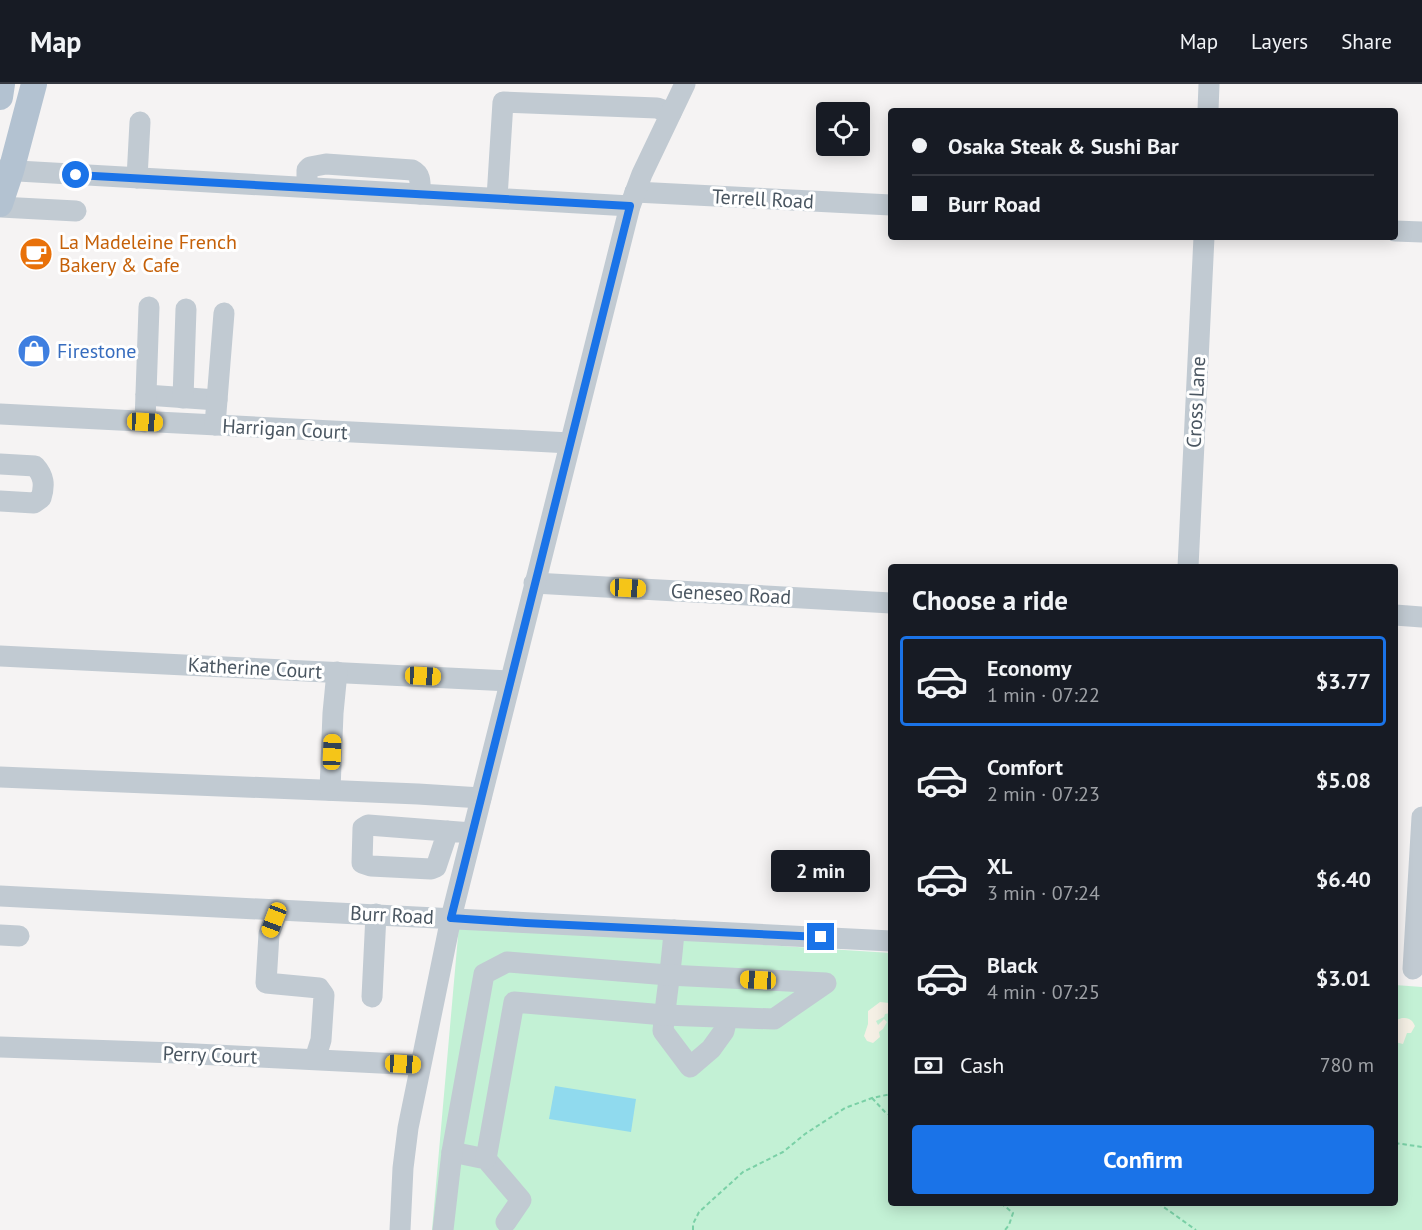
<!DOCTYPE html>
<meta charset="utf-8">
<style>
:root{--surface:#171b24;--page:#20242c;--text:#f1f3f6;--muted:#9ea1a6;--line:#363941;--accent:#1a73e8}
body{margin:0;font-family:"PT Sans",sans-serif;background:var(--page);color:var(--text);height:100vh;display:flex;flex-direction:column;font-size:22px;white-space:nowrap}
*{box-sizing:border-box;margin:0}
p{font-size:20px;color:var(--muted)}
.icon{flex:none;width:33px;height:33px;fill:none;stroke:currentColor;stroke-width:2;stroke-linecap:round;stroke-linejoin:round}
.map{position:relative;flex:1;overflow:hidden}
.side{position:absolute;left:888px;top:480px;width:510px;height:642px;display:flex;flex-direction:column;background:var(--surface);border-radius:6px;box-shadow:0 3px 15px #0003}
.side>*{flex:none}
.top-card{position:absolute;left:888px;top:24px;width:510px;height:132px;border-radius:6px;box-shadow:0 3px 15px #0003;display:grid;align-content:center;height:132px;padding:0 24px;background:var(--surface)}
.controls{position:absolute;left:816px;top:18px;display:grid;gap:12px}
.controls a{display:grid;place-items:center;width:54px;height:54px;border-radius:6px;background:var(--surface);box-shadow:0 3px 15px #0003;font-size:30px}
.end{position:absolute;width:27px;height:27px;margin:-14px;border:8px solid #1a73e8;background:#fff;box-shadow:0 0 0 3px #fff}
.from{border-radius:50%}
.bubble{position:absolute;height:42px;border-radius:6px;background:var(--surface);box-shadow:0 3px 15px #0003;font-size:20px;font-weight:800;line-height:42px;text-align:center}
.car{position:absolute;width:18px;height:36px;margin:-18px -9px;border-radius:8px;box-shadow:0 0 4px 2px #0007;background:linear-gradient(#f5c518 24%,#345 0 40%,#f5c518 0 76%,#345 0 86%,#f5c518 0)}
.top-card b{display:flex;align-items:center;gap:21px;height:57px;font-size:22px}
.top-card b+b{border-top:2px solid var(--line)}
.top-card i{width:15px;height:15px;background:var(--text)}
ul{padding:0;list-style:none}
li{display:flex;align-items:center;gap:18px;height:90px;margin:0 12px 9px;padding:0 12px;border:3px solid transparent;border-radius:6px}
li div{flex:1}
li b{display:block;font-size:22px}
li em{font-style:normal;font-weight:800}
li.selected{border-color:var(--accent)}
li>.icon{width:54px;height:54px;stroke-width:1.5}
h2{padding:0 24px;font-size:27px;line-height:72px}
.pay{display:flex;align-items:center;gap:15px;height:66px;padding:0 24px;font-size:22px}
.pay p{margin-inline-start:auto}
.cta{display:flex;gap:12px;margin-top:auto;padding:12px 24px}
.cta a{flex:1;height:69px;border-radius:6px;background:var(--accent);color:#fff;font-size:24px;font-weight:800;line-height:69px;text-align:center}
header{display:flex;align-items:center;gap:36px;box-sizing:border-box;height:84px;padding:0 30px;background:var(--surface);border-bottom:2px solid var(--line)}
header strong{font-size:28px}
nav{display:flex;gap:33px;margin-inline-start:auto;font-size:21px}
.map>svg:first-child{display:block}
</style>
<header>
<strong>Map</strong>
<nav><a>Map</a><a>Layers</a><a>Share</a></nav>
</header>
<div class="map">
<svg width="1422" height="1146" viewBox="0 0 1422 1146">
<rect width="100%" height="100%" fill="#f5f3f3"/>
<!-- green -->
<polygon fill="#c3f1d5" points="459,841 891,869 891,1119 1395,1119 1395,901 1422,903 1422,1146 432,1146"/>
<!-- sand -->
<g fill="#f5f0e5">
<polygon points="880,918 889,919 891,922 890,929 885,930 884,933 876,937 878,941 884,935 887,938 883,945 879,948 880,953 873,959 867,957 864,952 868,940 868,927"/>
<path d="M1402,934C1409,934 1412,935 1415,942L1411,949H1407L1403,960L1395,958V939L1396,936Z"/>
</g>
<!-- water -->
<polygon fill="#90daee" points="555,1002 636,1015 631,1048 549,1035"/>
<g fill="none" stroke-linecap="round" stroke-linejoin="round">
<!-- path -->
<g stroke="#7ad0a6" stroke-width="2" stroke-dasharray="4.5 3" stroke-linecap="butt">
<polyline points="872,1014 885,1028 891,1032"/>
<polyline points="1395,1059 1422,1063"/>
<polyline points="1001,1119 1013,1129 1009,1141 1005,1146"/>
<polyline points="1158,1119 1196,1146"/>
<polyline points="693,1146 693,1140 699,1128 743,1088 783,1068 805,1050 845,1024 872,1014 891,1010"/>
</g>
<!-- minor -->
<g stroke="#c1cad2" stroke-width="21">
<polyline points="1208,27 1209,0"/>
<polyline points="0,86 630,122"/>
<polyline points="137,94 140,38"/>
<path d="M307,103V86L310,83L326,80L412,86C422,91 420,100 420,110"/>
<polyline points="635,108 891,121"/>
<polyline points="497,114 503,18 657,24 671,29"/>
<polyline points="0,123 76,127"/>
<polyline points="1395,147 1422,148"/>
<polyline points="146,311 217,316"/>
<polyline points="183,314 186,225"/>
<polyline points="0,330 570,359"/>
<polyline points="145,338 149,223"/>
<polyline points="215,341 224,229"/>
<path d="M0,380L35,382C44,392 45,401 41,414L34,419L0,417"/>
<polyline points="1188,483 1204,153"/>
<polyline points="534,499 891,519"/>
<polyline points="1395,531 1422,533"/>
<polyline points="0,572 510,597"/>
<polyline points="0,693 418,710 481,714"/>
<polyline points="330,706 333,629 337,588"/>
<polyline points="448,747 436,783 431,785 371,782 362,779 363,744 368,741 472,749"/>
<polyline points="0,812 891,857"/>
<polyline points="278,826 269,850 266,899 319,904 324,911 321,956 315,975"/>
<path d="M674,846C672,880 666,913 663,947L690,983L711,965L724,947L727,934"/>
<polyline points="0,851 19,852"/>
<polyline points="1413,885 1422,733"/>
<polyline points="372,913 376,830"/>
<polyline points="0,963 176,969 420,981"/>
<polyline points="452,1068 486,1075 521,1116 506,1138"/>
<polyline points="400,1146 403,1084 408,1044 451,834 630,122 642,90 685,0"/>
<polyline points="443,1146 452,1068 484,890 507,878 668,891 826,899 774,935 664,931 514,918 486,1075"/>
</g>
<!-- major -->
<g stroke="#b3c2d1" stroke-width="26">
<polyline points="0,13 2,0"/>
<polyline points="0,120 11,87 34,0"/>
</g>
</g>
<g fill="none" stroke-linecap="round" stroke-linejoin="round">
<!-- route -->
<polyline stroke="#1a73e8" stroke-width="8" points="76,91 630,122 451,834 526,839 821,853"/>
</g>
<!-- icons -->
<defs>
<symbol id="cafe-disc" viewBox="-11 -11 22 22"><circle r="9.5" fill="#e8710a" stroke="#fff"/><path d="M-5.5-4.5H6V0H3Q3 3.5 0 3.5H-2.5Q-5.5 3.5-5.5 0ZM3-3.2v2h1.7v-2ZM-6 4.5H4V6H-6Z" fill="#fff"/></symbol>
<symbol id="shop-disc" viewBox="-11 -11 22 22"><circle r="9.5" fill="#3f7fe0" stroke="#fff"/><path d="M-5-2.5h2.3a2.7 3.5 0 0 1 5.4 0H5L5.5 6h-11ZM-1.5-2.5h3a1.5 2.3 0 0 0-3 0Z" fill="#fff"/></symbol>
</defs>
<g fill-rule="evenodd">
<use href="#cafe-disc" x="17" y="151" width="38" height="38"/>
<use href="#shop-disc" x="15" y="248" width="38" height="38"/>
</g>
<g text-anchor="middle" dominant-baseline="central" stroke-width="6" stroke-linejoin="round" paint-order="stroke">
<!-- street labels -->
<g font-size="20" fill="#4a5661" stroke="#fff">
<text transform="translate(763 115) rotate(3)">Terrell Road</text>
<text transform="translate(1196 318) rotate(-87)">Cross Lane</text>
<text transform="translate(285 345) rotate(3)">Harrigan Court</text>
<text transform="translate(731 510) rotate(3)">Geneseo Road</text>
<text transform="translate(255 584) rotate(3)">Katherine Court</text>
<text transform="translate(392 831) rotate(3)">Burr Road</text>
<text transform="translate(210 971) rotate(2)">Perry Court</text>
</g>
<!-- food labels -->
<g font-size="20" fill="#c56008" stroke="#fff" text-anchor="start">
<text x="59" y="158">La Madeleine French<tspan x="59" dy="23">Bakery &amp; Cafe</tspan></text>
</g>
<!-- shop labels -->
<g font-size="20" fill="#366cbe" stroke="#fff" text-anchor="start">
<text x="57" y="267">Firestone</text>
</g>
</g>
</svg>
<div class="controls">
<a><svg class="icon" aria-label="locate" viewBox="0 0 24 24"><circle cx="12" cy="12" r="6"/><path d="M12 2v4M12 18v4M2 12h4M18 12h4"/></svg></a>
</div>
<i class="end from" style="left:76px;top:91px"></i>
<i class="end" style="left:821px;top:853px"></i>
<div class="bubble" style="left:771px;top:766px;width:99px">2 min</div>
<i class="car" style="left:145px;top:338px;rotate:93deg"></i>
<i class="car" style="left:628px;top:504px;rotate:93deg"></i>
<i class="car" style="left:423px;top:592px;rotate:93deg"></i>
<i class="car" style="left:332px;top:668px;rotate:2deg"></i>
<i class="car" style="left:274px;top:836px;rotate:201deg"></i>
<i class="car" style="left:758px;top:896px;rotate:273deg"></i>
<i class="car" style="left:403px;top:980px;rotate:93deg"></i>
<div class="top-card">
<b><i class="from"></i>Osaka Steak &amp; Sushi Bar</b>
<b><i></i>Burr Road</b>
</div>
<section class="side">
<h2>Choose a ride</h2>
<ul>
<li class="selected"><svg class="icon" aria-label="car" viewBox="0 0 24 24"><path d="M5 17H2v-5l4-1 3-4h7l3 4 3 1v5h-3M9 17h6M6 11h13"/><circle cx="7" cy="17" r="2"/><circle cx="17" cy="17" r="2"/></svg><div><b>Economy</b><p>1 min · 07:22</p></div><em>$3.77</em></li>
<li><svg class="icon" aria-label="car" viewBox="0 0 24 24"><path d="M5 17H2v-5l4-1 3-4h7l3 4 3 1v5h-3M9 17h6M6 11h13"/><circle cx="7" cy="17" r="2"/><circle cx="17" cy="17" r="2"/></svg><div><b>Comfort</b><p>2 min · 07:23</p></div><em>$5.08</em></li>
<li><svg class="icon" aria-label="car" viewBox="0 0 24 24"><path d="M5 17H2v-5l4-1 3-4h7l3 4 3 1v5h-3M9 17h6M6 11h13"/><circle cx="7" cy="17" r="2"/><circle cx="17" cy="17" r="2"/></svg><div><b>XL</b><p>3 min · 07:24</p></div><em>$6.40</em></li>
<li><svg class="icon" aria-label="car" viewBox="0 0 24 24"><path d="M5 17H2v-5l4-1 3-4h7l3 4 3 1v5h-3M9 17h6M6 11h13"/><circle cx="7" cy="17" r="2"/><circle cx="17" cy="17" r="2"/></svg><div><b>Black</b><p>4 min · 07:25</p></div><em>$3.01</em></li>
</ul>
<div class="pay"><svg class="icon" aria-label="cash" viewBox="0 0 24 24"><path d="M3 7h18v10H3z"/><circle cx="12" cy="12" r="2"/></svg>Cash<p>780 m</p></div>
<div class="cta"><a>Confirm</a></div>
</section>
</div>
